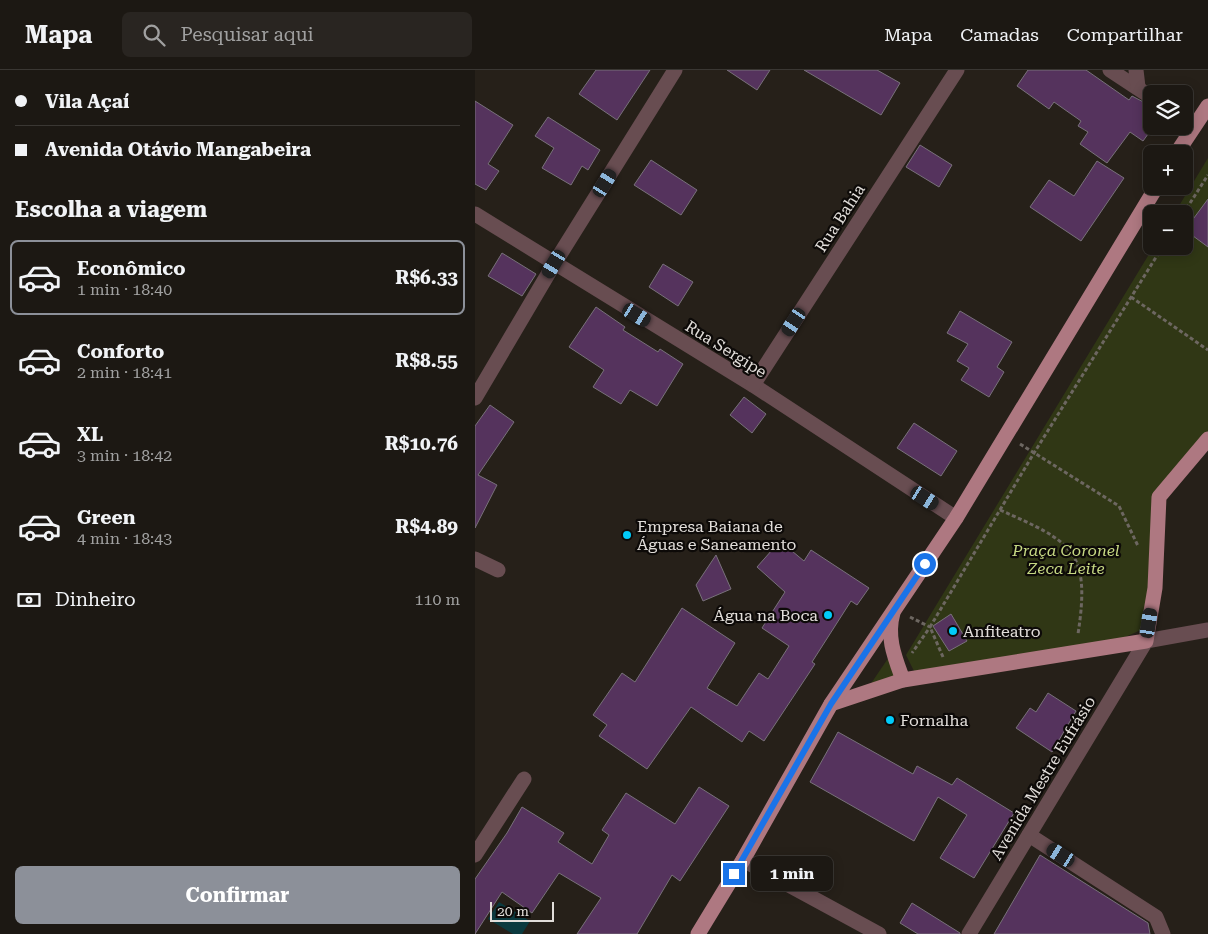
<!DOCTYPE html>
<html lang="pt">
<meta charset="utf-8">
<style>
:root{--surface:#1c1813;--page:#292521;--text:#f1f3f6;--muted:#a0a0a0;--line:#3a3733;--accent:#8c9099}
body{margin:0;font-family:"Roboto Serif",serif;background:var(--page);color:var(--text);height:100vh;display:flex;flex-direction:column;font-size:19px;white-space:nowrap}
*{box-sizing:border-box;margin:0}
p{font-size:16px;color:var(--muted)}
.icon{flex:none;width:28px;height:28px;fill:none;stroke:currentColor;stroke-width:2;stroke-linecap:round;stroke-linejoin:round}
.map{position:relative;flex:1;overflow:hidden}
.side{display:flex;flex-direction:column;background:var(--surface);width:475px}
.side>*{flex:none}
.hud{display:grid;align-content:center;height:110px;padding:0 15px;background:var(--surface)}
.controls{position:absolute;left:668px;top:15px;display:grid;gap:10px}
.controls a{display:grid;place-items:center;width:50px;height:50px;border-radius:8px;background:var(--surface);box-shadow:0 2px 12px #0003,0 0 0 1px var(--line);font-size:25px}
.scale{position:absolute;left:15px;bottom:12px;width:64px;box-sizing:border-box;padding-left:5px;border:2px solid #e2deda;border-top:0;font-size:14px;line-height:18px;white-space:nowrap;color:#e2deda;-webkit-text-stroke:4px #0d0a08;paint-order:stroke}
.end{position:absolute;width:22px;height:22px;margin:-11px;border:6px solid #1a73e8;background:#fff;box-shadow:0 0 0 2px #fff}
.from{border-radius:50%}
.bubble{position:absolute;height:35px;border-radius:8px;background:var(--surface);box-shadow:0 2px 12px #0003,0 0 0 1px var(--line);font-size:16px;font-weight:700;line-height:35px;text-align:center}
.car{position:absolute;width:15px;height:30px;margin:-15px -8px;border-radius:6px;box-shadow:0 0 4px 1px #0007;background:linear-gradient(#222 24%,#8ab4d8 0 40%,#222 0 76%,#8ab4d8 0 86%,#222 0)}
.hud b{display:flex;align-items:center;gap:18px;height:48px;font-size:19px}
.hud b+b{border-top:1px solid var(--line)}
.hud i{width:12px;height:12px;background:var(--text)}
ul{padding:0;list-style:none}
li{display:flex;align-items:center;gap:15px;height:75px;margin:0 10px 8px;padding:0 5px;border:2px solid transparent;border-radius:8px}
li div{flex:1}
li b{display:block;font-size:19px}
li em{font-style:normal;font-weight:700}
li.selected{border-color:var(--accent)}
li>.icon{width:45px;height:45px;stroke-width:1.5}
h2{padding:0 15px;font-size:22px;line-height:60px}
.pay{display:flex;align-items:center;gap:12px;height:55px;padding:0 15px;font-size:19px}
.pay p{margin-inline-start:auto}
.cta{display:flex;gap:10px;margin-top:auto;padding:10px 15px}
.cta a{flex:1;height:58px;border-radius:8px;background:var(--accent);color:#fff;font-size:20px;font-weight:700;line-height:58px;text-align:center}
header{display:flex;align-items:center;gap:30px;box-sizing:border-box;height:70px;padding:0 25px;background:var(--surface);border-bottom:1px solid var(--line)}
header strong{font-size:24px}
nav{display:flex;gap:28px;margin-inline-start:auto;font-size:18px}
.search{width:350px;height:45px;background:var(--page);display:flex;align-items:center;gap:12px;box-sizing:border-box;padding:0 18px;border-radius:8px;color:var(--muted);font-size:19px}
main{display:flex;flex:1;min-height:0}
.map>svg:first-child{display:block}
</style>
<header>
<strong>Mapa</strong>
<div class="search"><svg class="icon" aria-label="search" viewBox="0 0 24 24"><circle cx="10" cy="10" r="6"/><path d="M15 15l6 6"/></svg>Pesquisar aqui</div>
<nav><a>Mapa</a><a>Camadas</a><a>Compartilhar</a></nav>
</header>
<main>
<section class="side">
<div class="hud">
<b><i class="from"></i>Vila Açaí</b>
<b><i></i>Avenida Otávio Mangabeira</b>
</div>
<h2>Escolha a viagem</h2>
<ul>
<li class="selected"><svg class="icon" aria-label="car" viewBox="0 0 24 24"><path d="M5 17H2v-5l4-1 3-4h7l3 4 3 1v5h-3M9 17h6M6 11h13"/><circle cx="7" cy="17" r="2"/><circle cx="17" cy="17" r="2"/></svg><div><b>Econômico</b><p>1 min · 18:40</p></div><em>R$6.33</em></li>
<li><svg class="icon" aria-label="car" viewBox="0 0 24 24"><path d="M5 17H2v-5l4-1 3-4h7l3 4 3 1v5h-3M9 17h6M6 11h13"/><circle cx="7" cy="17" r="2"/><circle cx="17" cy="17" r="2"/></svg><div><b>Conforto</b><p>2 min · 18:41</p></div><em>R$8.55</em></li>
<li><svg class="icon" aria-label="car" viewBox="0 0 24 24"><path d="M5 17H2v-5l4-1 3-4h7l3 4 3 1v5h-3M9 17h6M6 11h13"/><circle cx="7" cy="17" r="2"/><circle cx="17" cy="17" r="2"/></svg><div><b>XL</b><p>3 min · 18:42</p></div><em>R$10.76</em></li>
<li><svg class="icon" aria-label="car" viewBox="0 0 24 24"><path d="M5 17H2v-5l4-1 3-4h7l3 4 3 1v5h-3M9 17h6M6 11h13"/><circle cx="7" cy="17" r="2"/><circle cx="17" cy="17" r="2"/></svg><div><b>Green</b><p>4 min · 18:43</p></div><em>R$4.89</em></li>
</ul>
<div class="pay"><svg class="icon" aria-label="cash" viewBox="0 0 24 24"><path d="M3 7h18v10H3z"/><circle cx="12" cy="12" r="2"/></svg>Dinheiro<p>110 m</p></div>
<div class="cta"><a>Confirmar</a></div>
</section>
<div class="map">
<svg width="733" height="864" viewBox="0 0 733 864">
<rect width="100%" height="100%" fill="#262019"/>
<!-- green -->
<g fill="#303715">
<polygon points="733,88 733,361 681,425 677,555 648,568 440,603 431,585 679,176 709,176 709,144 699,144"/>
<polygon points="416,584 421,612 395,615"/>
</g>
<!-- water -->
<polygon fill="#0b3a3f" points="24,832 55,851 47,864 38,864 13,849"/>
<!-- building -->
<g fill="#55335d" stroke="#78717a">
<polygon points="121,0 175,0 142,50 104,24"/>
<polygon points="252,0 295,0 282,20"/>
<polygon points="329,0 402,0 425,13 406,45"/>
<polygon points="553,0 611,0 654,30 657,26 676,36 676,60 668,71 655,62 632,93 605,74 613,62 603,56 606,51 579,32 574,39 542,16"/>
<polygon points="0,31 38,55 13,94 24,101 11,120 0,114"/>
<polygon points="73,47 125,80 113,100 107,96 96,115 67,98 79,78 60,66"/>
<polygon points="445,75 477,95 464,117 431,97"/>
<polygon points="176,90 222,120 206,145 159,115"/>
<polygon points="622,91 649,108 606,171 555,137 574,110 599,126"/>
<polygon points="733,129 733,177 710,160"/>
<polygon points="27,183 61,204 47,226 13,206"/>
<polygon points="188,194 218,212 203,236 174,217"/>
<polygon points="121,237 150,257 148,260 183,282 185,279 208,294 182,336 155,320 146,334 118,317 129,300 94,277"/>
<polygon points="485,241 537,272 522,297 529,302 514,327 486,310 494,298 482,291 493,274 472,263"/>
<polygon points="269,327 291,344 277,363 255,345"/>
<polygon points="15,335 39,352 3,405 22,415 0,458 0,356"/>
<polygon points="439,353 482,381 466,406 422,378"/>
<polygon points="305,471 329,491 336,480 394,518 382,535 376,531 337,592 340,594 289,671 274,661 267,672 216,637 172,699 124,666 132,655 118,645 147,603 160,612 207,538 260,573 232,618 262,636 284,603 293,609 314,576 287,558 310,522 282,497"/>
<polygon points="241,485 256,519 228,531 221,515"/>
<polygon points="476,544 492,571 474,581 458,556"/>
<polygon points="573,623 601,641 577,682 541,658 555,638 561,642"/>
<polygon points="363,662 438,704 442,696 477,715 482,708 539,743 499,808 465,788 492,745 463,727 439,771 335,712"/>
<polygon points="224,717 254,736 205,811 197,805 162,864 102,864 126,828 84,803 57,843 27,822 0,864 0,809 32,763 47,737 89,763 83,772 117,794 134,765 127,760 151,723 200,754"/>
<polygon points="565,785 673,853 675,864 519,864"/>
<polygon points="437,833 485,863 485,864 443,864 425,853"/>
</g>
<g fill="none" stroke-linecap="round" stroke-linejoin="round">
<!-- path -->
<g stroke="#6d6761" stroke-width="3" stroke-dasharray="4 2.5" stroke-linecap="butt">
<polyline points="708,144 733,105"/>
<polyline points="656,227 733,280"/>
<polyline points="545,374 644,436 663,476"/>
<path d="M525,440C597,472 616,480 603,564"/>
<polyline points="435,547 455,557 437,583"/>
<polyline points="468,587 455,557 559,383 688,176"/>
</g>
<!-- minor -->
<g stroke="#684d51" stroke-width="15">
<polyline points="635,0 676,27"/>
<polyline points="661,0 663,17"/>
<polyline points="709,49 718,55"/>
<polyline points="0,144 278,315 481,448"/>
<polyline points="278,315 482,0"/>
<polyline points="0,328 79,194 200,0"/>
<polyline points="0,489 23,500"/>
<polyline points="554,765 681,847 688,864"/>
<polyline points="0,785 49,709"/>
<polyline points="268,790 404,864"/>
<polyline points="494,864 671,571 733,560"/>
</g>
<!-- major -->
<g stroke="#ae7881" stroke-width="15">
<polyline points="701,84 733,36"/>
<path d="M418,543C411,567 420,588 428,610"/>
<polyline points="356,634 428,610 671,571 680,518 684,427 733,369"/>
<polyline points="223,864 268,790 356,634 481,448 682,116"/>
</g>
</g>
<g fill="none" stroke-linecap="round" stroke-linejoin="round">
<!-- route -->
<polyline stroke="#1a73e8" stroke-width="6" points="259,804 356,634 450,494"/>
</g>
<!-- markers -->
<g fill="#01cbf9" stroke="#0d0a08" stroke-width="2">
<circle cx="152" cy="465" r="5"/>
<circle cx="353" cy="545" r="5"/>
<circle cx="478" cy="561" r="5"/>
<circle cx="415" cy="650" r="5"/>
</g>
<g text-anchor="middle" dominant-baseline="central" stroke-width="4.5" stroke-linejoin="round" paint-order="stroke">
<!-- street labels -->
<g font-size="16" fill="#e2deda" stroke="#0d0a08">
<text transform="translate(365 148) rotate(-57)">Rua Bahia</text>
<text transform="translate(251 279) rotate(32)">Rua Sergipe</text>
<text transform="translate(568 708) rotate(-59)">Avenida Mestre Eufrásio</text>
</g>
<!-- poi labels -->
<g font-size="16" fill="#e2deda" stroke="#0d0a08" text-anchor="start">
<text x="162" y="456">Empresa Baiana de<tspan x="162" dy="18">Águas e Saneamento</tspan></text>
<text x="343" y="545" text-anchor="end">Água na Boca</text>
<text x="488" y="561">Anfiteatro</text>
<text x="425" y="650">Fornalha</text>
</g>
<!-- park labels -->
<g font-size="16" font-style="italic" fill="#c6d883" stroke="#0d0a08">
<text x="591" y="480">Praça Coronel<tspan x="591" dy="18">Zeca Leite</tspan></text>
</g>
</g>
</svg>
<div class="controls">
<a><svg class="icon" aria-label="layers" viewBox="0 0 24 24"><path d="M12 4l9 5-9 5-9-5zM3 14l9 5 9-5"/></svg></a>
<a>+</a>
<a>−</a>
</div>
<div class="scale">20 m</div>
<i class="end from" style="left:450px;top:494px"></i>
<i class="end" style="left:259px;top:804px"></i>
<div class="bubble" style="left:276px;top:786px;width:82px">1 min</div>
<i class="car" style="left:130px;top:113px;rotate:32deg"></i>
<i class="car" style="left:79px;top:194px;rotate:211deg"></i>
<i class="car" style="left:162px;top:245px;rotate:121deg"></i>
<i class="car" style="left:319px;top:252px;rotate:213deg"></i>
<i class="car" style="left:450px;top:428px;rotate:123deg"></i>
<i class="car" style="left:674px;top:553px;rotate:9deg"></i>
<i class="car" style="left:586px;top:785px;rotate:303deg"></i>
</div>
</main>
